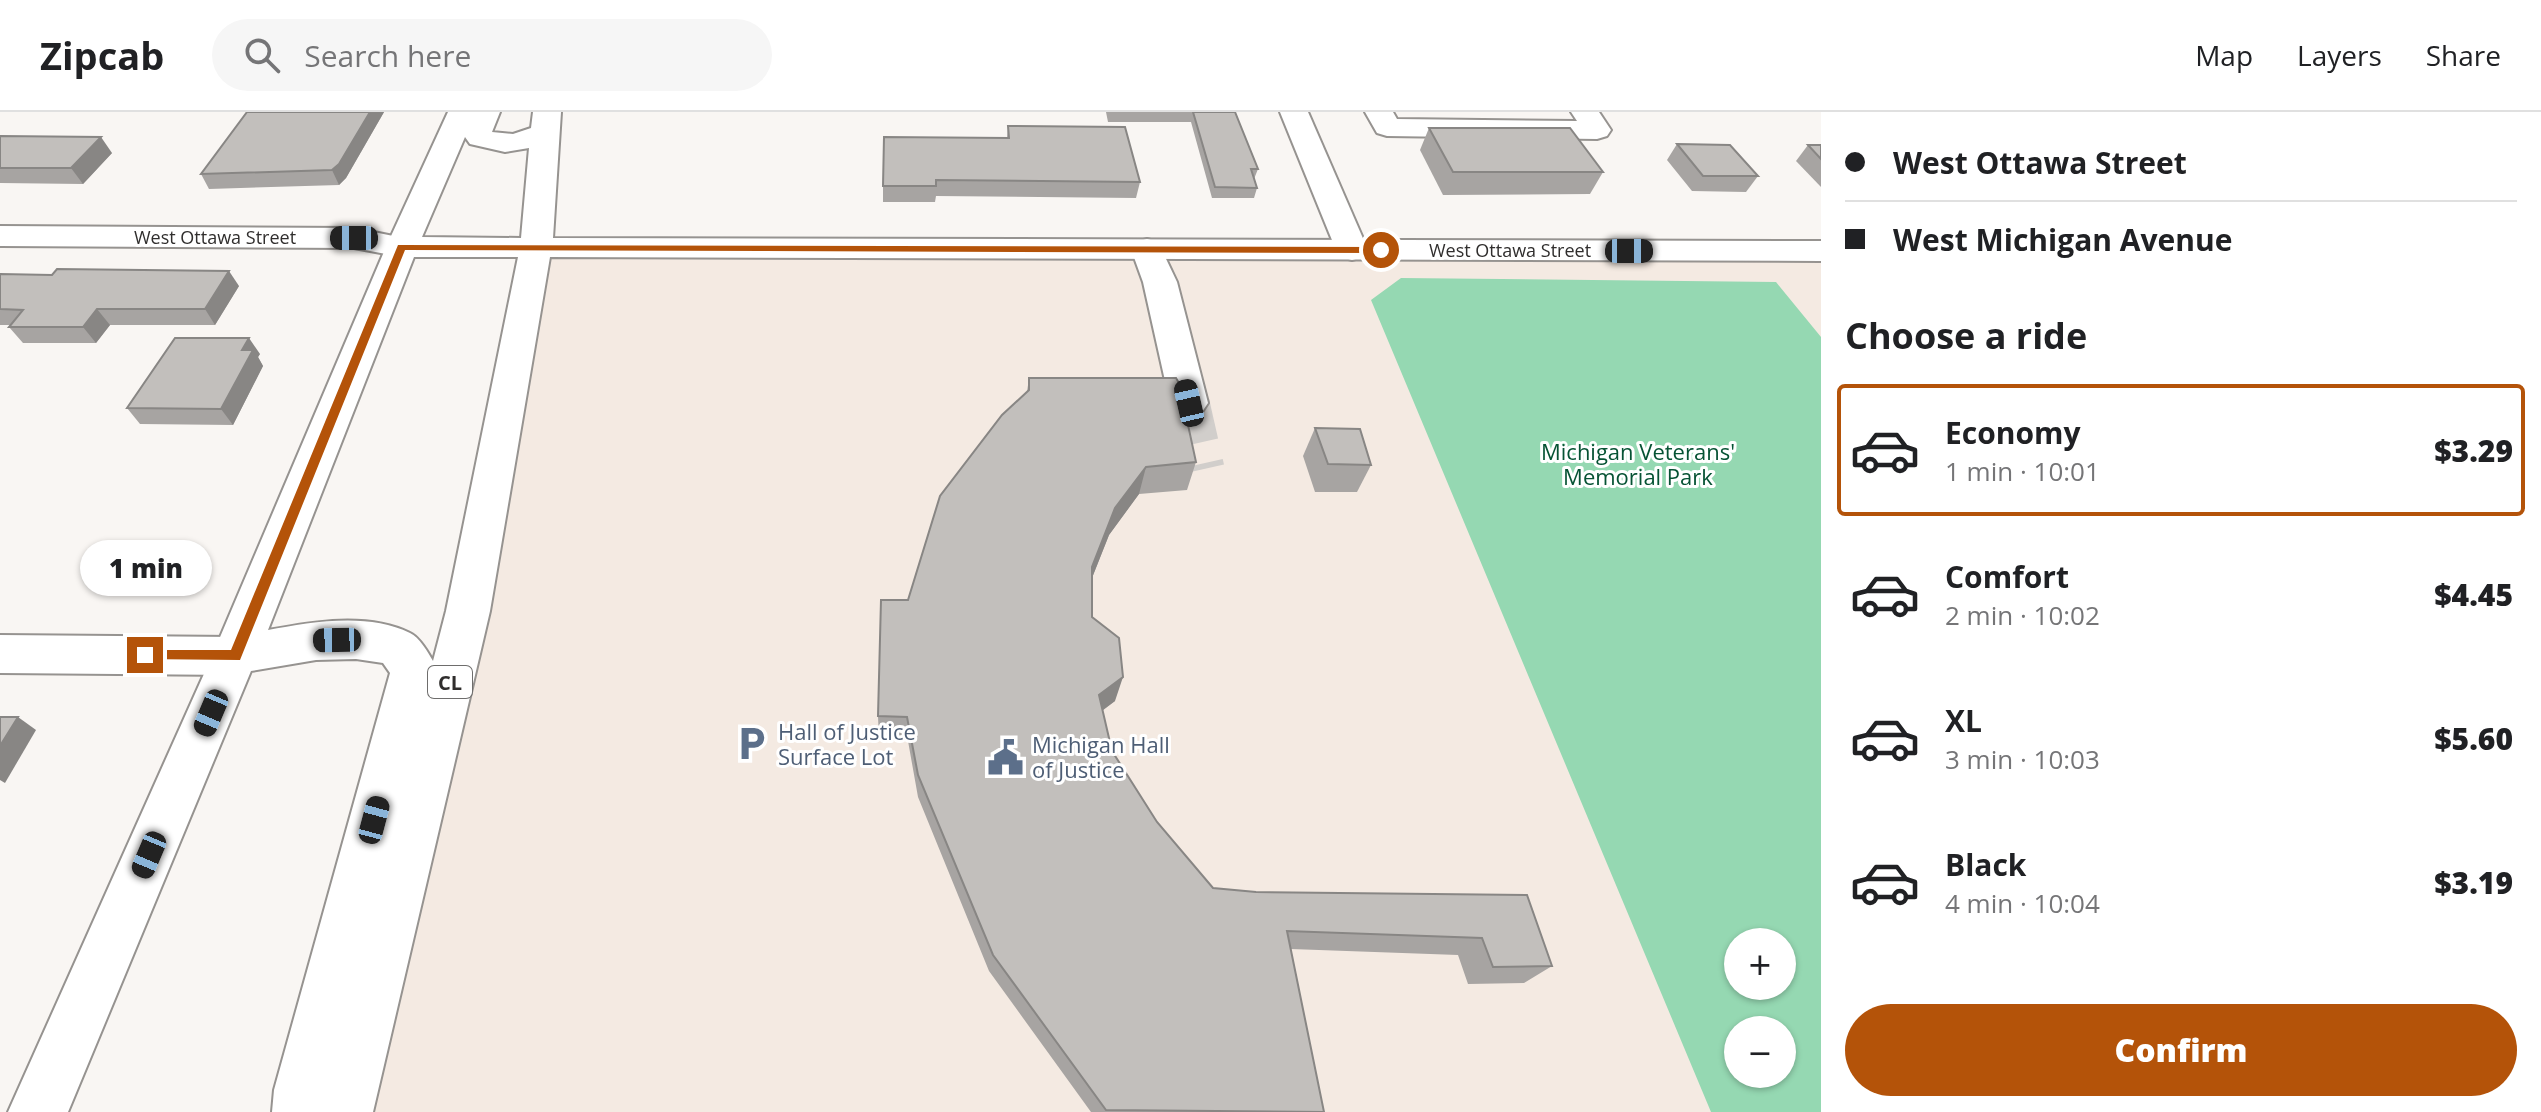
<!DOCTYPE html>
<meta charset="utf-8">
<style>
:root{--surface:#fff;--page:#f6f6f6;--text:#202124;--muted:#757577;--line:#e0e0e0;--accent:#b45309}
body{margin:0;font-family:"Open Sans",sans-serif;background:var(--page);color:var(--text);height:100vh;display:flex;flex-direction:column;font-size:30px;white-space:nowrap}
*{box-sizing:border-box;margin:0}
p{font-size:26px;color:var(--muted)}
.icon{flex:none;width:44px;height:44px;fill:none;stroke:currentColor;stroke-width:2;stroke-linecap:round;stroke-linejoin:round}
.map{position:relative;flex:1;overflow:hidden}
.side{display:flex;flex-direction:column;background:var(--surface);width:720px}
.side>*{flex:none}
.guide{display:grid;align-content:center;height:176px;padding:0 24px;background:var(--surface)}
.tools{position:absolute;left:1724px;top:816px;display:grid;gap:16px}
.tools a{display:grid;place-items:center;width:72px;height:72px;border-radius:50%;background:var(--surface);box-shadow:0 2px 6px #0004;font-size:40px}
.end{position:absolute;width:36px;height:36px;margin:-18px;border:10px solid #b45309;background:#fff;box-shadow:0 0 0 4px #fff}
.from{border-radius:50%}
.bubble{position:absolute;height:56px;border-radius:28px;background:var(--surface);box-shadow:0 2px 6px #0004;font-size:26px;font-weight:800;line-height:56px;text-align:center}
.car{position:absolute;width:24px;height:48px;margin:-24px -12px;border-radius:10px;box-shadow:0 0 6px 2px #0007;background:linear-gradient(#222 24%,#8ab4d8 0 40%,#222 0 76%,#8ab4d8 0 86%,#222 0)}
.guide b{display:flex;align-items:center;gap:28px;height:76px;font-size:30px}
.guide b+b{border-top:2px solid var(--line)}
.guide i{width:20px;height:20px;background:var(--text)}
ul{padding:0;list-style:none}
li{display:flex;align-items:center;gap:24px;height:132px;margin:0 16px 12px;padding:0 8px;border:4px solid transparent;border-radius:8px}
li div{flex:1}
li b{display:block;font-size:30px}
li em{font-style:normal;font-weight:800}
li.active{border-color:var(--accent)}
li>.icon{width:72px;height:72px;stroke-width:1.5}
h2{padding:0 24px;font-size:36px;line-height:96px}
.action{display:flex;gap:16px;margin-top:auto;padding:16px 24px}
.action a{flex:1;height:92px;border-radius:48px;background:var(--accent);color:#fff;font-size:32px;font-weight:800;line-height:92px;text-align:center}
header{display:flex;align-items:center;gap:48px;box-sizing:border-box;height:112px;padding:0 40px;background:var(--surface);border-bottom:2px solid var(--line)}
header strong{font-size:38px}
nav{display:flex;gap:44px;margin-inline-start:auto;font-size:28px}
.search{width:560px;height:72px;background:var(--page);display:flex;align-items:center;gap:20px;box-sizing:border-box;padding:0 28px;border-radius:44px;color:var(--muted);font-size:30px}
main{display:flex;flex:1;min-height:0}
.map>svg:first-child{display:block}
</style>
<header>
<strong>Zipcab</strong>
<div class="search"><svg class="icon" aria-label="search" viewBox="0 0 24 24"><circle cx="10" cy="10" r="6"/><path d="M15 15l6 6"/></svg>Search here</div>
<nav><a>Map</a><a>Layers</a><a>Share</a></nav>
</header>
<main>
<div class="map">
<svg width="1821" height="1000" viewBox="0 0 1821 1000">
<rect width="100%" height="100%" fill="#f9f6f3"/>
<!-- built -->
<path fill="#f4eae2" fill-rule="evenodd" d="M536,135L1821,139V1000H338ZM1738,830H1782V874H1738ZM1738,918H1782V962H1738Z"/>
<!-- green -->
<path fill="#95d8b2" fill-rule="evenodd" d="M1401,166L1776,170L1821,225V1000H1711L1371,188ZM1738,830H1782V874H1738ZM1738,918H1782V962H1738Z"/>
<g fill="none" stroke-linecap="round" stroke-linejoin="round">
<!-- minor-tunnel -->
<polyline stroke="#d1cecb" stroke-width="41" stroke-dasharray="41 21" stroke-linecap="butt" points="1189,291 1204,357"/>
<defs>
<g id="minor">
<polygon points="1280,0 1308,0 1368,138 1363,145 1352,148 1341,145 1336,138"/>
<polygon points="1365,0 1393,0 1397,7 1577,9 1571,0 1599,0 1611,18 1607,24 1597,27 1387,24 1377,21"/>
<polygon points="0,114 354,116 413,128 418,135 413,142 402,145 354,136 0,134"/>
<polygon points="1147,127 1158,130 1177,170 1208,291 1202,300 1189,304 1176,300 1170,291 1143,170 1131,137 1136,130"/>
<polygon points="0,523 235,525 251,531 258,544 251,557 235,563 0,561"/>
</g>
<path id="major" d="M448,0H500L492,20L513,22L531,16L533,0H561L553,126L1821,129V149L550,145L490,499L373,1000H272L274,978L390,561L383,551L356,547L316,548L251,559L68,1000H8L212,544L386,135ZM465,25L470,32L505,40L529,36L521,126L422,125ZM414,145H518L446,499L433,549C428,540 419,525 410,521C368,500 311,510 268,518Z"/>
</defs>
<!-- minor casing -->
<use href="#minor" stroke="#969390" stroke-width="4"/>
<!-- major casing -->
<use href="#major" stroke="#969390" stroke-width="4"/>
<!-- minor -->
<use href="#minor" fill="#fff" fill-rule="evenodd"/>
<!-- major -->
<use href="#major" fill="#fff" fill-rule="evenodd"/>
</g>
<!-- wall -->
<g fill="#a7a4a2">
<polygon points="247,0 384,0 346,66 339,73 209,77 201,62"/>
<polygon points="1106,0 1235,0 1258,57 1254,67 1257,76 1254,86 1212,86 1191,10 1108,10"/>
<polygon points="1008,14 1140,70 1136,86 936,84 935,90 883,90 883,74 1007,26"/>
<polygon points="1429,16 1603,60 1590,82 1443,83 1420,38"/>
<polygon points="0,24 112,41 83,72 0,71"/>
<polygon points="1677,32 1758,64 1746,80 1692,79 1667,48"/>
<polygon points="1808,33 1821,33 1821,75 1796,49"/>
<polygon points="0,162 239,174 215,213 110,213 96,231 23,231 9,215 11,213 0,213"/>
<polygon points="260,242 258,245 263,254 233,313 140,312 127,296"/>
<polygon points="1029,266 1196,350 1187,378 1139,382 1109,423 1092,466 1092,505 1115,589 1102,599 1112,639 1157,710 1213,776 1256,780 1527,783 1552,854 1524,871 1468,872 1458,843 1291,837 1324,1000 1091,1000 989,859 918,685 908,629 879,628 878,604 908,488 1027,280"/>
<polygon points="1315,316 1371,353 1357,380 1315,380 1303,344"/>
</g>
<!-- shaded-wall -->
<g fill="#888684">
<polygon points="370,0 384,0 346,66 339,73 332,58"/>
<polygon points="101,25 112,41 83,72 71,56"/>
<polygon points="229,159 239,174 215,213 205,197"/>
<polygon points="97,197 110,213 96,231 83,215"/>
<polygon points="249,226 260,242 258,245 263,254 233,313 221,297 242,238"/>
<polygon points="1146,355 1139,382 1109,423 1086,481 1092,455 1115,396"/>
<polygon points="1123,565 1115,589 1092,606 1099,583"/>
<polygon points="18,605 36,618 5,671 0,668 0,634"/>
</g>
<!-- building -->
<g fill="#c2bfbc" stroke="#888684" stroke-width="2">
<polygon points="247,0 370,0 339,52 332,58 201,62"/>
<polygon points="1193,0 1235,0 1258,57 1251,57 1257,76 1215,75"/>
<polygon points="1008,14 1125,15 1140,70 936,68 936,74 883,74 884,25 1009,26"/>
<polygon points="1429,16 1570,16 1603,60 1453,60"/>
<polygon points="0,24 101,25 71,56 0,56"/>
<polygon points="1677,32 1730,33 1758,64 1703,64"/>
<polygon points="1808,33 1821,33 1821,47"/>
<polygon points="57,157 229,159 205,197 97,197 83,215 9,215 23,198 0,197 0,162 52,163"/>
<polygon points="175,226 249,226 242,238 253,238 221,297 127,296"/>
<polygon points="1029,266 1176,266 1179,271 1196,350 1146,355 1115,396 1092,455 1092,505 1119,526 1123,565 1099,583 1112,639 1157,710 1213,776 1256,780 1527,783 1552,854 1493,855 1482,826 1287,819 1324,1000 1106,998 993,843 918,663 907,605 878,604 881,488 908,488 940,384 1002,303 1029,278"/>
<polygon points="1315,316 1360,317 1371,353 1328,352"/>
<polygon points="0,605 18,605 0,634"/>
</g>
<!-- route -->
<polygon fill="#b45309" points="398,133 1381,135 1386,138 1381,141 405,138 240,548 140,547 140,539 145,538 231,538"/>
<!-- icons -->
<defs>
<symbol id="parking-bare" viewBox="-9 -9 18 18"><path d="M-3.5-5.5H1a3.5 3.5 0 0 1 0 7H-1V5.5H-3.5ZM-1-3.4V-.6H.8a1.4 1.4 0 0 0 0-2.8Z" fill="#5c6f8a" stroke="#fff" stroke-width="2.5" paint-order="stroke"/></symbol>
<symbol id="civic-bare" viewBox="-9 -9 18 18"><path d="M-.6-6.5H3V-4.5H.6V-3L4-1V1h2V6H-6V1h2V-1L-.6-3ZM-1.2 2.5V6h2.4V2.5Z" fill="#5c6f8a" stroke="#fff" stroke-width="2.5" paint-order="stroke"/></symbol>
</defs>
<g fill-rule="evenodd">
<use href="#parking-bare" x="726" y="606" width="51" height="51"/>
<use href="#civic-bare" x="980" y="620" width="51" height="51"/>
</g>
<g text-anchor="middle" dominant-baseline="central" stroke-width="6" stroke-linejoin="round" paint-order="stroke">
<!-- far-street labels -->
<g font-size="18" fill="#302e2d" stroke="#fff">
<text x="215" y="125">West Ottawa Street</text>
<text x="1510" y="138">West Ottawa Street</text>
</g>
<!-- shield labels -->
<rect fill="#fff" stroke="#6e6d6c" stroke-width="2" x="428" y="554" width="44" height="32" rx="6"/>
<g font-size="20" font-weight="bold" fill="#302e2d">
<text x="450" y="570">CL</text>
</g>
<!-- park labels -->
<g font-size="22" fill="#065334" stroke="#fff">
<text x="1638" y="339">Michigan Veterans'<tspan x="1638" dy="25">Memorial Park</tspan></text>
</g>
<!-- service labels -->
<g font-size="22" fill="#4e5e75" stroke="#fff" text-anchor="start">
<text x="778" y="619">Hall of Justice<tspan x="778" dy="25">Surface Lot</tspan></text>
<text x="1032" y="632">Michigan Hall<tspan x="1032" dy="25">of Justice</tspan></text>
</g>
</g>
</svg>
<div class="tools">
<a>+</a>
<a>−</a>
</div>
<i class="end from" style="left:1381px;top:138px"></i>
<i class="end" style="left:145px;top:543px"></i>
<div class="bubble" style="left:80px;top:428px;width:132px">1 min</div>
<i class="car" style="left:354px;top:126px;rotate:270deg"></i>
<i class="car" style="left:1629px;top:139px;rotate:90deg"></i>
<i class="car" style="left:1189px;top:291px;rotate:347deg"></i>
<i class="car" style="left:337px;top:528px;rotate:269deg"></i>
<i class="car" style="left:211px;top:601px;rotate:203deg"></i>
<i class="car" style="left:374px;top:708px;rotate:15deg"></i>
<i class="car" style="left:149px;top:743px;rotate:203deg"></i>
</div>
<section class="side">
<div class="guide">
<b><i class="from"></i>West Ottawa Street</b>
<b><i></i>West Michigan Avenue</b>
</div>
<h2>Choose a ride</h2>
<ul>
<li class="active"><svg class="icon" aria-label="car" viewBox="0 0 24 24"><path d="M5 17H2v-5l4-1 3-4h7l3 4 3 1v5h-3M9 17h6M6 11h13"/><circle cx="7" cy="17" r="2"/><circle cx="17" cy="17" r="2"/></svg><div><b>Economy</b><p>1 min · 10:01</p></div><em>$3.29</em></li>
<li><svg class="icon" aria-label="car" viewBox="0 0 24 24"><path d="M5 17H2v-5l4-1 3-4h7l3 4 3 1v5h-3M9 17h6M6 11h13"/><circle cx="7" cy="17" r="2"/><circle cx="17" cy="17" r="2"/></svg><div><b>Comfort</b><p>2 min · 10:02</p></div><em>$4.45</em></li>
<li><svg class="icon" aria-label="car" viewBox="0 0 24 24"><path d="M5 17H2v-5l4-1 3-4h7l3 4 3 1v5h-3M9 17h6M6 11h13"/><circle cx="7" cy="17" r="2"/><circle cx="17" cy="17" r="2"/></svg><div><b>XL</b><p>3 min · 10:03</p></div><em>$5.60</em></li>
<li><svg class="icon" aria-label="car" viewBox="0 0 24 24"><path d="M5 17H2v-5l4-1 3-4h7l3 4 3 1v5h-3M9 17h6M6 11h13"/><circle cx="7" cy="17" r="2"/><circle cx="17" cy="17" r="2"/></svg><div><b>Black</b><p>4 min · 10:04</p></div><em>$3.19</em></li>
</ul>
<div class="action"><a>Confirm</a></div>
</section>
</main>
